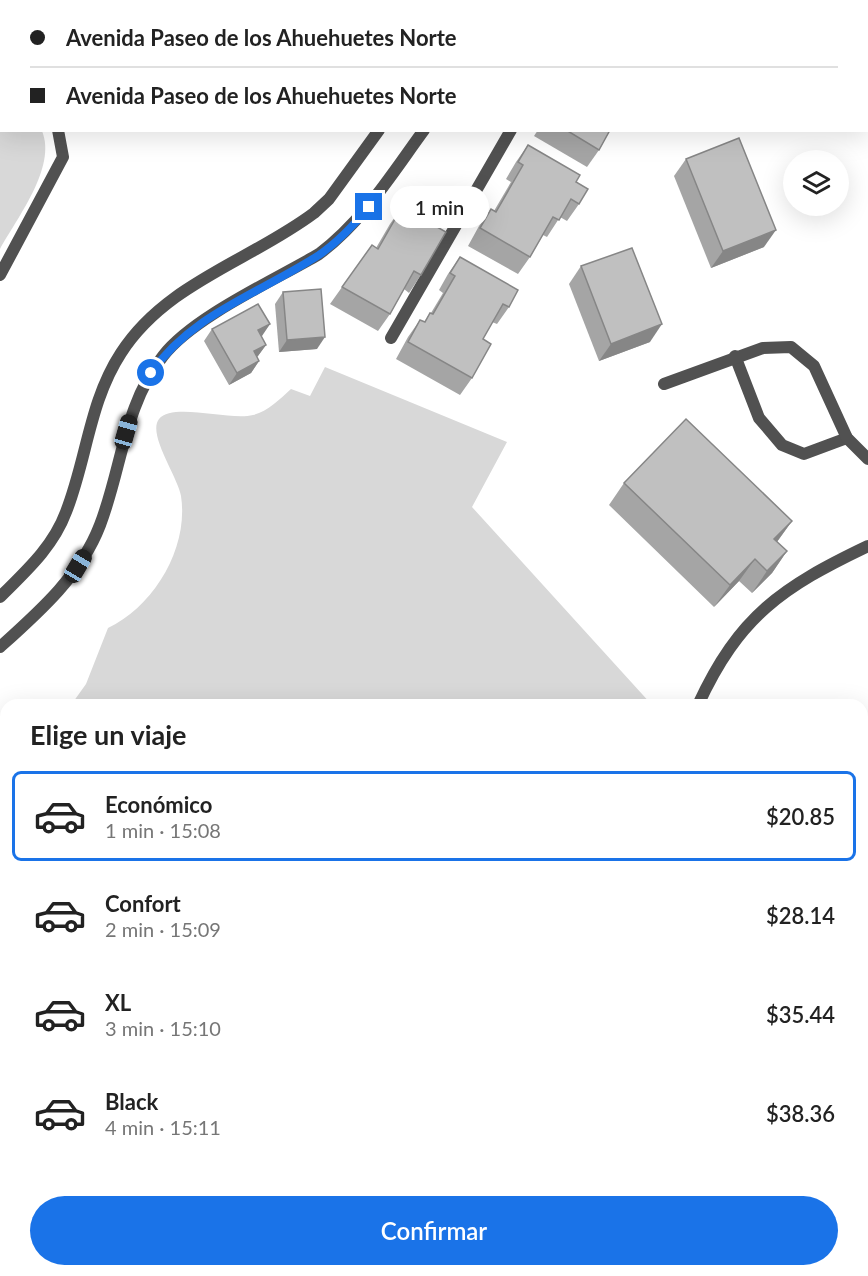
<!DOCTYPE html>
<html lang="es">
<meta charset="utf-8">
<style>
:root{--surface:#fff;--page:#f6f6f6;--text:#222;--muted:#767676;--line:#e0e0e0;--accent:#1a73e8}
body{margin:0;font-family:Lato,sans-serif;background:var(--page);color:var(--text);height:100vh;display:flex;flex-direction:column;font-size:22px;white-space:nowrap}
*{box-sizing:border-box;margin:0}
p{font-size:20px;color:var(--muted)}
.icon{flex:none;width:33px;height:33px;fill:none;stroke:currentColor;stroke-width:2;stroke-linecap:round;stroke-linejoin:round}
.map{position:relative;flex:1;overflow:hidden}
.sheet{position:absolute;left:0px;top:699px;width:868px;height:578px;display:flex;flex-direction:column;background:var(--surface);border-radius:18px 18px 0 0;box-shadow:0 6px 24px #0002}
.sheet>*{flex:none}
.banner{position:absolute;left:0px;top:0px;width:868px;height:132px;box-shadow:0 6px 24px #0002;display:grid;align-content:center;height:132px;padding:0 30px;background:var(--surface)}
.fabs{position:absolute;left:783px;top:150px;display:grid;gap:12px}
.fabs a{display:grid;place-items:center;width:66px;height:66px;border-radius:50%;background:var(--surface);box-shadow:0 6px 24px #0002;font-size:30px}
.end{position:absolute;width:27px;height:27px;margin:-14px;border:8px solid #1a73e8;background:#fff;box-shadow:0 0 0 3px #fff}
.from{border-radius:50%}
.bubble{position:absolute;height:42px;border-radius:21px;background:var(--surface);box-shadow:0 6px 24px #0002;font-size:20px;font-weight:600;line-height:42px;text-align:center}
.car{position:absolute;width:18px;height:36px;margin:-18px -9px;border-radius:8px;box-shadow:0 0 4px 2px #0007;background:linear-gradient(#222 24%,#8ab4d8 0 40%,#222 0 76%,#8ab4d8 0 86%,#222 0)}
.banner b{display:flex;align-items:center;gap:21px;height:57px;font-size:22px}
.banner b+b{border-top:2px solid var(--line)}
.banner i{width:15px;height:15px;background:var(--text)}
ul{padding:0;list-style:none}
li{display:flex;align-items:center;gap:18px;height:90px;margin:0 12px 9px;padding:0 18px;border:3px solid transparent;border-radius:9px}
li div{flex:1}
li b{display:block;font-size:22px}
li em{font-style:normal;font-weight:600}
li.active{border-color:var(--accent)}
li>.icon{width:54px;height:54px;stroke-width:1.5}
h2{padding:0 30px;font-size:27px;line-height:72px}
.cta{display:flex;gap:12px;margin-top:auto;padding:12px 30px}
.cta a{flex:1;height:69px;border-radius:36px;background:var(--accent);color:#fff;font-size:24px;font-weight:600;line-height:69px;text-align:center}
.map>svg:first-child{display:block}
</style>
<div class="map">
<svg width="868" height="1276" viewBox="0 0 868 1276">
<rect width="100%" height="100%" fill="#fff"/>
<!-- green -->
<g fill="#d8d8d8">
<path d="M0,67L2,130L42,131C57,167 17,218 0,249Z"/>
<path d="M325,367L507,442L472,507L652,705H71L86,684L108,628C154,606 189,548 181,496C178,477 147,434 159,419C173,402 230,421 253,415C267,412 280,399 291,389L310,396Z"/>
<polygon points="6,798 6,1249 0,1260 0,806"/>
<polygon points="168,1270 220,1271 239,1276 158,1276"/>
<polygon points="657,1270 657,1276 353,1276 342,1271"/>
</g>
<g fill="none" stroke-linecap="round" stroke-linejoin="round">
<!-- minor -->
<g stroke="#515151" stroke-width="12">
<polyline points="347,0 348,2"/>
<polyline points="558,2 559,0"/>
<polyline points="0,45 2,46"/>
<polyline points="0,275 63,157 58,130"/>
<polyline points="391,338 511,130"/>
<polyline points="735,356 759,418 782,445 804,454 847,438"/>
<polyline points="664,384 763,348 791,347 814,366 847,438 868,459"/>
<path d="M698,705C739,616 782,587 868,546"/>
<polyline points="674,1270 674,1276"/>
</g>
<!-- tertiary -->
<g stroke="#515151" stroke-width="12">
<polyline points="475,2 476,0"/>
<polyline points="519,2 520,0"/>
<path d="M0,597C26,571 53,547 66,512C87,459 89,402 121,353C166,283 250,261 314,213L329,199L379,130"/>
<path d="M0,647C39,612 81,575 100,525C122,468 124,405 163,356C193,317 275,280 319,254C363,221 391,175 424,130"/>
</g>
<!-- secondary -->
<g stroke="#1e1e1e" stroke-width="12">
<polyline points="862,1245 868,1224"/>
<polyline points="854,1276 856,1270"/>
</g>
</g>
<!-- wall -->
<g fill="#a5a5a5">
<polygon points="538,130 610,130 599,150 587,167 534,136"/>
<polygon points="528,145 576,182 579,204 567,221 560,217 547,237 543,235 530,257 518,274 468,246 479,226 491,209 494,211 511,182 506,179 516,162"/>
<polygon points="686,159 764,247 711,268 674,176"/>
<polygon points="402,207 421,275 409,293 404,289 390,314 378,331 330,304 372,245 376,248 390,224"/>
<polygon points="460,257 509,307 497,324 492,322 483,339 472,378 460,395 396,359 408,337 420,320 424,322 430,313 431,313 443,293 439,290 448,274"/>
<polygon points="581,266 650,342 599,361 569,284"/>
<polygon points="283,292 317,349 279,352 275,304"/>
<polygon points="270,324 261,336 266,345 257,357 259,361 251,373 229,385 204,341 212,329"/>
<polygon points="624,483 792,521 777,542 787,551 772,573 752,593 739,581 714,607 609,505"/>
<polygon points="66,1270 141,1270 138,1276 63,1276"/>
</g>
<!-- shaded-wall -->
<g fill="#868686">
<polygon points="776,230 764,247 711,268 723,251"/>
<polygon points="270,324 262,336 250,342 258,330"/>
<polygon points="662,324 650,342 599,361 611,344"/>
<polygon points="325,337 317,349 279,352 287,340"/>
<polygon points="266,345 258,356 246,363 254,351"/>
<polygon points="259,361 251,373 229,385 237,373"/>
<polygon points="792,521 776,543 774,539"/>
<polygon points="787,551 772,573 752,593 767,571"/>
<polygon points="755,559 739,581 714,607 730,585"/>
<polygon points="862,1090 868,1092 868,1102 862,1110"/>
</g>
<!-- building -->
<g fill="#c0c0c0" stroke="#868686" stroke-width="1.5">
<polygon points="623,0 684,0 687,2 622,2"/>
<polygon points="566,130 610,130 599,150"/>
<polygon points="739,138 776,230 723,251 686,159"/>
<polygon points="528,145 580,175 576,182 588,189 579,204 571,199 559,220 553,217 530,257 480,228 491,209 496,212 523,165 518,162"/>
<polygon points="402,207 446,232 421,275 414,271 390,314 342,287 372,245 378,249"/>
<polygon points="632,248 662,324 611,344 581,266"/>
<polygon points="460,257 518,290 509,307 503,304 483,339 491,344 472,378 408,342 420,320 425,322 430,313 433,314 455,276 450,273"/>
<polygon points="321,289 325,337 287,340 283,292"/>
<polygon points="258,304 270,324 258,330 266,345 254,351 259,361 237,373 212,329"/>
<polygon points="686,419 792,521 774,539 787,551 767,571 755,559 730,585 624,483"/>
<polygon points="862,1061 868,1064 868,1092 862,1090"/>
<polygon points="69,1270 141,1270 138,1276 73,1276 67,1273"/>
</g>
<g fill="none" stroke-linecap="round" stroke-linejoin="round">
<!-- route -->
<path stroke="#1a73e8" stroke-width="8" d="M151,373C193,313 259,294 319,255C338,242 354,225 369,207"/>
</g>
</svg>
<div class="fabs">
<a><svg class="icon" aria-label="layers" viewBox="0 0 24 24"><path d="M12 4l9 5-9 5-9-5zM3 14l9 5 9-5"/></svg></a>
</div>
<i class="end from" style="left:151px;top:373px"></i>
<i class="end" style="left:369px;top:207px"></i>
<div class="bubble" style="left:390px;top:186px;width:99px">1 min</div>
<i class="car" style="left:126px;top:432px;rotate:16deg"></i>
<i class="car" style="left:78px;top:566px;rotate:31deg"></i>
<div class="banner">
<b><i class="from"></i>Avenida Paseo de los Ahuehuetes Norte</b>
<b><i></i>Avenida Paseo de los Ahuehuetes Norte</b>
</div>
<section class="sheet">
<h2>Elige un viaje</h2>
<ul>
<li class="active"><svg class="icon" aria-label="car" viewBox="0 0 24 24"><path d="M5 17H2v-5l4-1 3-4h7l3 4 3 1v5h-3M9 17h6M6 11h13"/><circle cx="7" cy="17" r="2"/><circle cx="17" cy="17" r="2"/></svg><div><b>Económico</b><p>1 min · 15:08</p></div><em>$20.85</em></li>
<li><svg class="icon" aria-label="car" viewBox="0 0 24 24"><path d="M5 17H2v-5l4-1 3-4h7l3 4 3 1v5h-3M9 17h6M6 11h13"/><circle cx="7" cy="17" r="2"/><circle cx="17" cy="17" r="2"/></svg><div><b>Confort</b><p>2 min · 15:09</p></div><em>$28.14</em></li>
<li><svg class="icon" aria-label="car" viewBox="0 0 24 24"><path d="M5 17H2v-5l4-1 3-4h7l3 4 3 1v5h-3M9 17h6M6 11h13"/><circle cx="7" cy="17" r="2"/><circle cx="17" cy="17" r="2"/></svg><div><b>XL</b><p>3 min · 15:10</p></div><em>$35.44</em></li>
<li><svg class="icon" aria-label="car" viewBox="0 0 24 24"><path d="M5 17H2v-5l4-1 3-4h7l3 4 3 1v5h-3M9 17h6M6 11h13"/><circle cx="7" cy="17" r="2"/><circle cx="17" cy="17" r="2"/></svg><div><b>Black</b><p>4 min · 15:11</p></div><em>$38.36</em></li>
</ul>
<div class="cta"><a>Confirmar</a></div>
</section>
</div>
